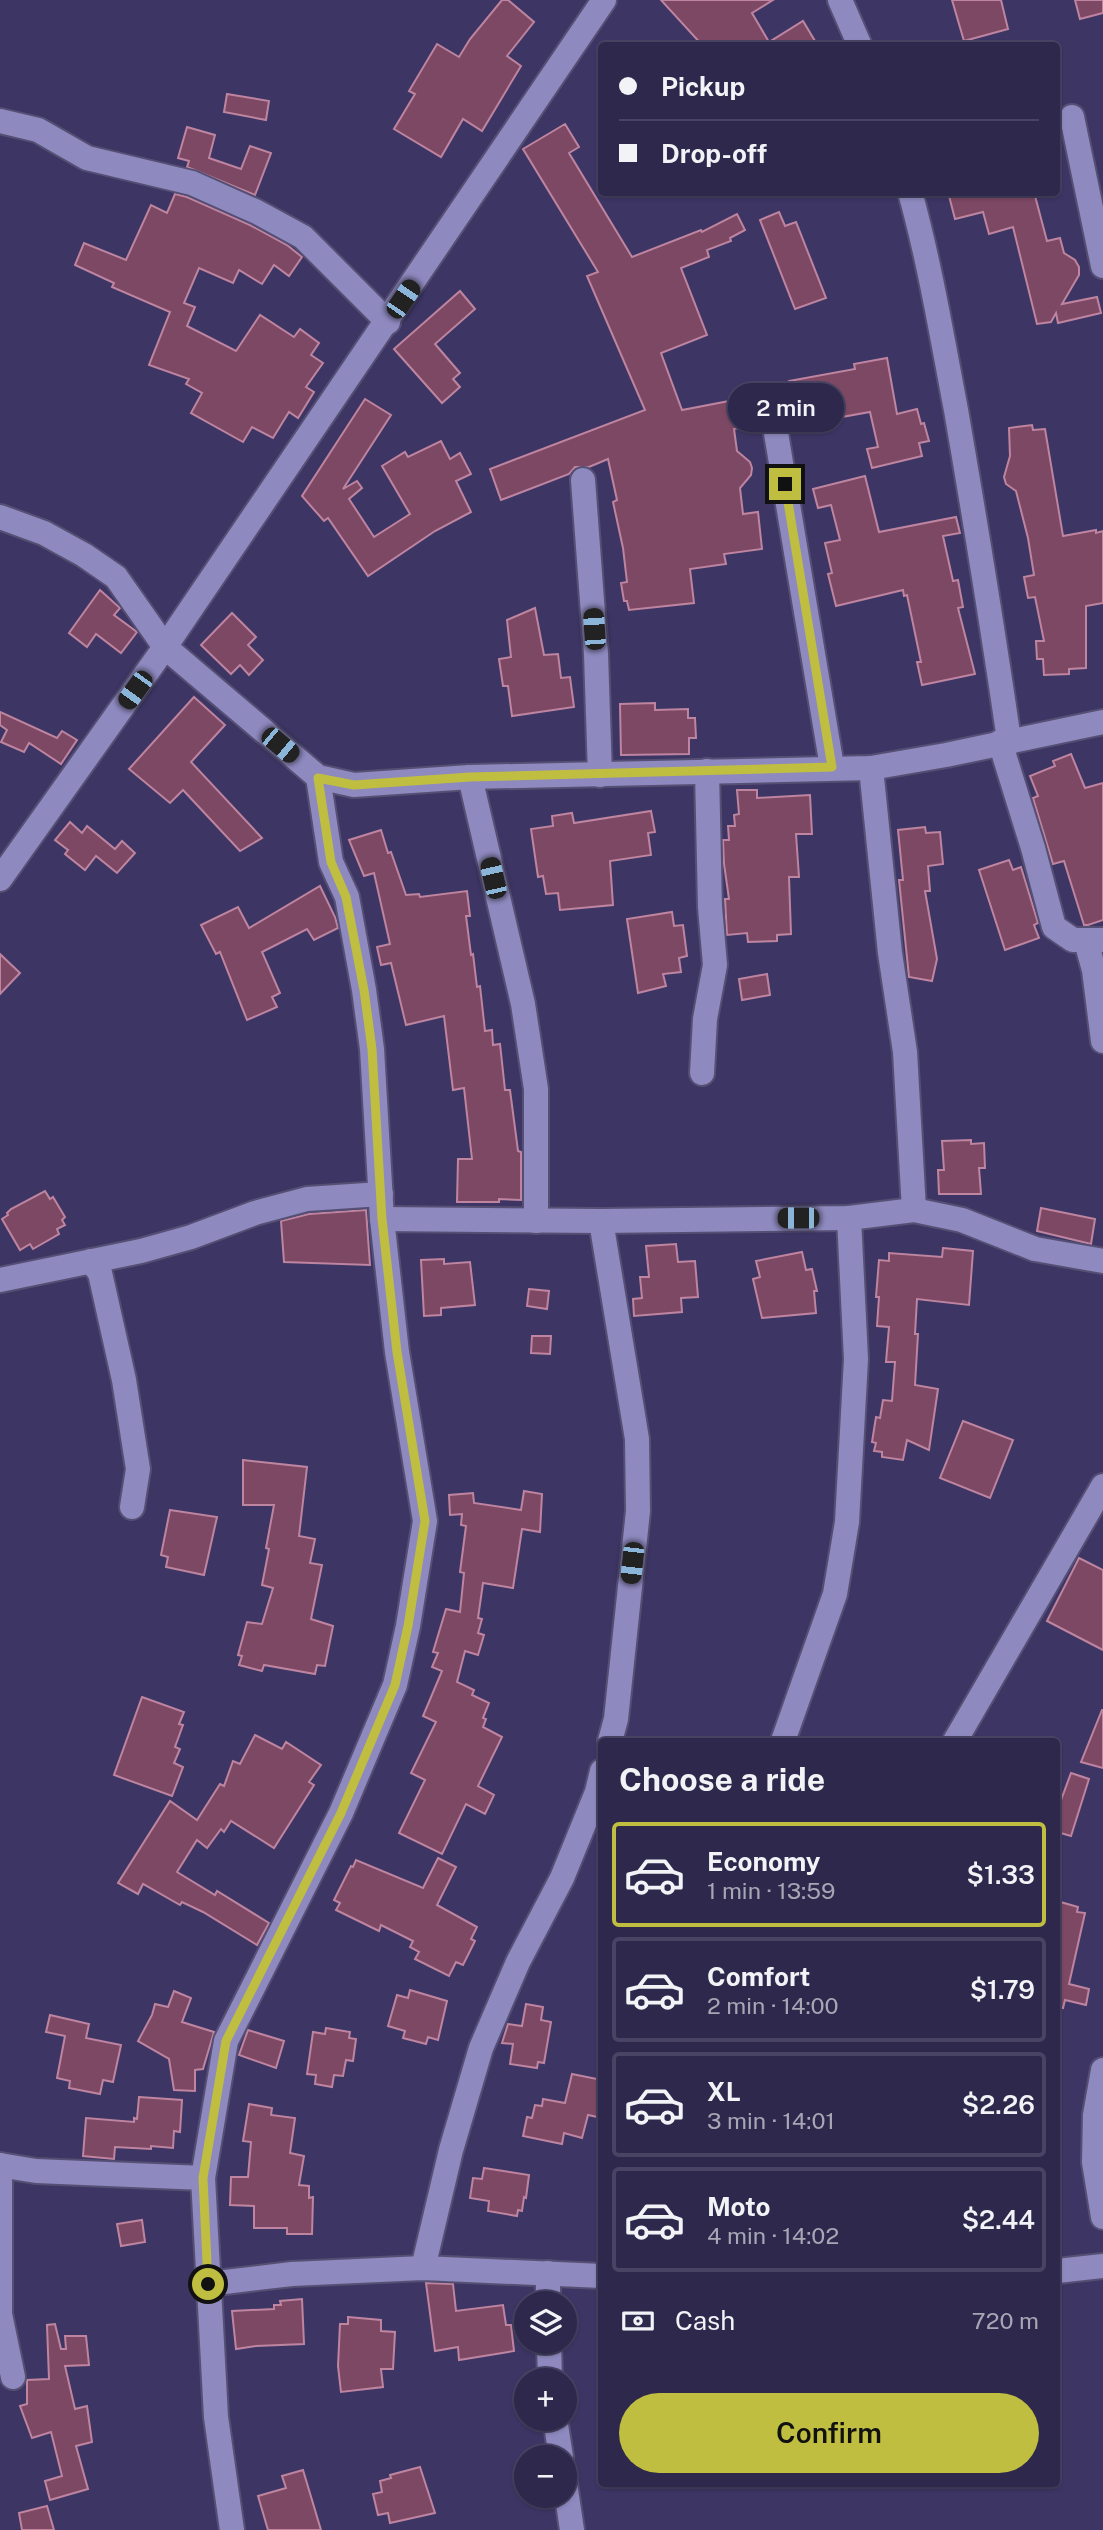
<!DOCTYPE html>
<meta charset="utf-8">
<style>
:root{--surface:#2e284c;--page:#3a3456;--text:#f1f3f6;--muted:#a7a6b5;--line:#494464;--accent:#bfbe41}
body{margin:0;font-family:"Public Sans",sans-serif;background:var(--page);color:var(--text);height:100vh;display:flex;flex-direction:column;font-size:26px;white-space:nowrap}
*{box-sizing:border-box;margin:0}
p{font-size:23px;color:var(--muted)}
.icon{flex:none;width:38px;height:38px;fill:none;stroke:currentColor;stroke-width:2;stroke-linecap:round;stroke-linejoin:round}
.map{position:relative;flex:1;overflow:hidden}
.panel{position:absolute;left:598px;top:1738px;width:462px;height:749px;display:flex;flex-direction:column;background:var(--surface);border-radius:7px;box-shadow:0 2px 5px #0004,0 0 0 2px var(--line)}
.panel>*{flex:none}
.hud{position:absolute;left:598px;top:42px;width:462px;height:154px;border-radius:7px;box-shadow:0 2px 5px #0004,0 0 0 2px var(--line);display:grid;align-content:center;height:154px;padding:0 21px;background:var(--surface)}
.buttons{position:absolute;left:514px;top:2291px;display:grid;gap:14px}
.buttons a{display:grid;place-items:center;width:63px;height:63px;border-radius:50%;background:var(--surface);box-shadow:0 2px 5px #0004,0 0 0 2px var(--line);font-size:35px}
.end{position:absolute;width:32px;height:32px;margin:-16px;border:9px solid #bfbe41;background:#111;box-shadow:0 0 0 4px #111}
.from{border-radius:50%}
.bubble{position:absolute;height:49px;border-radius:24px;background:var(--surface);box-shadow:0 2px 5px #0004,0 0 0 2px var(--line);font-size:23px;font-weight:600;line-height:49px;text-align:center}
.car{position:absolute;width:21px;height:42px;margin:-21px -10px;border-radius:9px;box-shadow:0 0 5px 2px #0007;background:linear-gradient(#222 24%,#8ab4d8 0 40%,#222 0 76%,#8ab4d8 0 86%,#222 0)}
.hud b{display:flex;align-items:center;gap:24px;height:66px;font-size:26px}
.hud b+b{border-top:2px solid var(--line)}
.hud i{width:18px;height:18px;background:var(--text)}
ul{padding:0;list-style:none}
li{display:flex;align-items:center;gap:21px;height:105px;margin:0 14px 10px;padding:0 7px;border:4px solid var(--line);border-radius:7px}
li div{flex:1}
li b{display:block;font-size:26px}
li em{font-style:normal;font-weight:600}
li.current{border-color:var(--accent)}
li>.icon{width:63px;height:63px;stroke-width:1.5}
h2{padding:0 21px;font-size:32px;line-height:84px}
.pay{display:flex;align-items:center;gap:18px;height:77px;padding:0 21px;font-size:26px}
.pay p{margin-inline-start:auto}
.button{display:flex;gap:14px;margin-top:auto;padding:14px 21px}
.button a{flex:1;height:80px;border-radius:42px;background:var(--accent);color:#111;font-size:28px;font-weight:600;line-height:80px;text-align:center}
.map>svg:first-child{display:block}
</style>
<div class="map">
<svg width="1103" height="2530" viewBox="0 0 1103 2530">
<rect width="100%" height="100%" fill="#3d3665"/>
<!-- building -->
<g fill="#7d4863" stroke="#be84a0" stroke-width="2">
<polygon points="502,0 508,0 534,22 507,56 521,66 482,131 463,119 441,157 394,129 415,94 409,91 437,44 459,57 470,39"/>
<polygon points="661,0 773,0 752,13 769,42 803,21 818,46 703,46"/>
<polygon points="952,0 1001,0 1008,29 964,41"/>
<polygon points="1075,0 1103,0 1103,13 1080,19"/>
<polygon points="227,94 269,101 266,120 224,112"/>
<polygon points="565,124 579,147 569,153 632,257 701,230 702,232 737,214 745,230 730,238 731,241 707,250 709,257 681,268 707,335 661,353 682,410 791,389 789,381 855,369 854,364 887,358 897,414 917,409 921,424 924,423 929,441 919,443 922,456 872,468 867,449 878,447 870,412 797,425 796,418 783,420 774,418 765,423 734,429 737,451 750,462 752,468 751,475 740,488 743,514 758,512 762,549 724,554 726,564 690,569 694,603 629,610 627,601 624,601 621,583 627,582 623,548 613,502 617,500 608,459 589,467 575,467 569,474 501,500 490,469 645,410 587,276 598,272 523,149"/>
<polygon points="187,127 215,135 209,158 241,169 250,146 271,153 255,195 187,167 189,161 178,158"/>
<polygon points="948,192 1034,192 1047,241 1060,238 1064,253 1075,260 1079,267 1079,275 1062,304 1097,297 1101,313 1058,323 1056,313 1051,322 1037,324 1013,227 989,234 983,212 955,219"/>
<polygon points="175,194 187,197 250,225 287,245 302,257 289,276 274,265 262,284 239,270 233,283 199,268 184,303 195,307 187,326 236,351 260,315 294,337 300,329 319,343 311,355 323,363 306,387 314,392 298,418 289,412 273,438 252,427 243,442 191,413 202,393 186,384 189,379 149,365 170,312 112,287 114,283 75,265 84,243 126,260 151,205 167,213"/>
<polygon points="779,212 785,226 796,222 826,298 795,309 760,220"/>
<polygon points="460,291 475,309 435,344 460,373 453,379 460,387 442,403 394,349"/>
<polygon points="365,399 391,415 343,489 357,481 362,488 349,499 374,537 410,514 382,466 405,452 408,457 441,441 450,459 460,453 471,474 456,481 471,512 435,531 368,576 328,518 324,521 302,496"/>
<polygon points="1032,425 1033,430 1045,429 1063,536 1096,530 1096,533 1103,531 1103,603 1086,606 1086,668 1069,669 1069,674 1044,675 1043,659 1037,659 1036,641 1044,641 1035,597 1028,598 1024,577 1034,575 1028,538 1016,491 1006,484 1004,477 1010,456 1009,428"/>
<polygon points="865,476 879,532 956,517 960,533 943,536 953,581 958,580 963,607 958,608 975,674 922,685 917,662 921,662 907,595 904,596 903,590 836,606 828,574 832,573 825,543 840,540 831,505 818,508 813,489"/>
<polygon points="100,590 120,608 114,615 137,632 121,653 96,634 87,647 69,633"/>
<polygon points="535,608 544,655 558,654 561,678 570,677 574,707 512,716 508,686 503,686 499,659 511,657 507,620"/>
<polygon points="232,613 256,637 248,645 263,660 249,675 240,665 231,674 201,645"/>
<polygon points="194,697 225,725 191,762 262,838 240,851 183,790 170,803 129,769"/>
<polygon points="655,703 655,710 688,709 688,718 695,718 696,738 689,738 689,754 621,755 620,704"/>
<polygon points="0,712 57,738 62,731 77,740 61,764 29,743 24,752 1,742 7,730 0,725"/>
<polygon points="1071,754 1085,788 1103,783 1103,920 1088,925 1084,925 1064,861 1053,864 1033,798 1038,796 1030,776 1055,766 1053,761"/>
<polygon points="737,790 757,790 757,798 810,795 812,834 796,834 799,877 789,877 791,934 777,935 777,941 748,942 747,933 727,935 725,899 729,899 724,864 723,840 729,840 728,826 735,826 734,815 739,814"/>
<polygon points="651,811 655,832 648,833 651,855 610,861 613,905 560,910 558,893 546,894 543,876 538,877 531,829 553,826 552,816 572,813 574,823"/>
<polygon points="70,822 82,833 87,826 115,849 122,841 135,853 117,873 96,856 85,870 65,854 68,850 55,840"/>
<polygon points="925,827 926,833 940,832 943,864 928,866 930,891 925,891 937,959 932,981 909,977 899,880 903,880 898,830"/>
<polygon points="381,830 388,853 391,852 406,895 419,894 420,897 467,891 470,916 466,916 471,955 473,954 477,987 480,986 485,1031 492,1030 493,1045 500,1044 505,1090 510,1090 518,1151 521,1152 521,1200 499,1199 499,1202 457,1202 458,1159 472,1159 464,1088 453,1090 444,1016 406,1025 391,963 381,965 377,947 390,944 374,873 364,876 349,840"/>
<polygon points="1009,860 1013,870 1021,867 1038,923 1034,925 1039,938 1005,950 979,870"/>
<polygon points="320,886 335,917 338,928 314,940 307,929 262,952 280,993 272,997 277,1007 247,1020 220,952 216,954 201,925 238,907 249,928"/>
<polygon points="672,912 674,926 683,925 687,956 679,958 681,972 663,974 666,986 638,993 627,919"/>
<polygon points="0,954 20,973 0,994"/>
<polygon points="767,974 770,995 742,1000 739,979"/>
<polygon points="971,1140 971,1144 984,1143 985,1168 979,1168 981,1194 939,1194 938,1170 944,1170 942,1141"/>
<polygon points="45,1191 50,1199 53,1197 65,1217 62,1220 65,1225 57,1229 59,1234 33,1249 30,1244 20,1250 2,1219 8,1215 7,1213 11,1209"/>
<polygon points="1041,1208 1095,1219 1091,1244 1037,1231"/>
<polygon points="366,1210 370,1265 284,1262 281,1221 309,1214"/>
<polygon points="676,1244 678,1262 695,1261 698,1297 681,1298 682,1312 634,1316 633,1299 642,1298 640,1277 649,1277 646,1246"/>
<polygon points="943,1248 973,1251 969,1305 917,1299 915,1334 918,1334 915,1385 938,1389 929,1450 907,1440 903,1460 882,1457 882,1452 874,1451 876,1443 872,1442 876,1417 880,1418 883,1400 892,1401 895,1362 886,1362 889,1327 877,1326 879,1297 876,1297 879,1260 889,1261 889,1253 942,1257"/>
<polygon points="802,1252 806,1270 812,1269 817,1291 814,1291 816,1313 762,1318 753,1279 760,1277 756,1261"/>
<polygon points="444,1259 444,1264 470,1262 475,1305 441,1308 441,1315 424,1316 421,1260"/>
<polygon points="529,1289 549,1291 547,1309 527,1306"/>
<polygon points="532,1336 551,1336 550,1354 531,1353"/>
<polygon points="963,1421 1013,1440 990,1498 940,1478"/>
<polygon points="243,1460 307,1467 299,1536 315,1539 310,1563 322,1565 311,1619 333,1626 325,1666 317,1665 315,1674 264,1665 262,1671 239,1665 242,1656 238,1655 247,1622 262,1624 273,1588 262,1585 269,1549 266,1548 274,1505 243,1505"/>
<polygon points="524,1491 542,1494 540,1532 522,1529 513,1588 483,1583 478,1618 482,1619 478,1633 484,1635 478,1655 465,1651 457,1682 474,1690 472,1695 489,1703 483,1718 486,1719 483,1727 502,1737 478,1786 494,1795 485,1814 466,1804 442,1854 399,1833 425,1780 411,1773 436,1722 423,1716 442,1671 432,1667 438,1653 433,1652 446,1609 460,1612 464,1573 460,1572 466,1526 461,1525 462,1514 450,1515 449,1495 473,1493 474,1503 521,1510"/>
<polygon points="170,1510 217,1517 204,1575 166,1567 168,1557 161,1555"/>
<polygon points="1079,1558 1103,1570 1103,1650 1047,1621"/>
<polygon points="142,1697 184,1712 179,1724 183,1725 175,1747 180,1749 174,1763 183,1767 172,1796 114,1775"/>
<polygon points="1102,1710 1103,1710 1103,1768 1081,1762"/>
<polygon points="255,1735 282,1749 286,1742 321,1765 309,1782 314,1785 274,1848 231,1821 224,1832 221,1829 207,1848 197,1840 177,1872 215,1895 217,1891 269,1923 257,1945 203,1912 182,1902 180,1905 143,1884 138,1894 118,1883 170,1801 197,1820 220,1784 224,1786 233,1761 240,1764"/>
<polygon points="1071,1773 1089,1779 1071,1836 1057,1832 1057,1811"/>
<polygon points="438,1858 456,1867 437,1905 477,1927 471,1939 475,1941 463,1965 456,1962 449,1976 415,1959 419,1952 410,1947 413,1941 381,1925 379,1931 336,1910 340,1903 334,1900 351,1866 353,1867 356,1860 423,1888"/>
<polygon points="1057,1901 1078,1907 1077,1912 1085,1913 1069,1984 1089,1989 1086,2005 1065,2000 1063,2008 1057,2007"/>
<polygon points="410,1990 447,2001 438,2040 428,2037 426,2044 403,2038 405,2031 388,2026 397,1995 408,1998"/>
<polygon points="174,1991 191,1998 182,2022 214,2032 203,2069 195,2070 195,2091 174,2090 169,2059 138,2041 152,2015 155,2004 168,2007"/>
<polygon points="526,2004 543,2007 541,2020 551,2022 544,2063 538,2062 537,2068 510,2064 513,2044 502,2043 508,2024 522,2026"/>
<polygon points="50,2015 89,2024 86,2038 121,2045 113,2082 103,2080 100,2094 69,2088 70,2081 57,2078 65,2036 46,2032"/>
<polygon points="326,2028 350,2032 349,2038 356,2039 353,2061 346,2060 343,2076 334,2075 332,2087 315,2084 316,2075 307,2074 313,2032 325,2034"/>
<polygon points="248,2030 284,2041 276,2068 239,2055"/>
<polygon points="572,2074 602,2080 602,2118 588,2115 582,2138 564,2133 562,2144 523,2136 527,2117 532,2118 535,2105 542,2106 543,2099 565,2103"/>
<polygon points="139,2097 182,2100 180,2132 174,2131 173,2148 151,2146 151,2149 115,2147 114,2159 83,2156 86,2118 134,2122 134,2118 137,2119"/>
<polygon points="249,2104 272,2108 271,2115 295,2118 290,2153 304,2156 299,2185 309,2186 309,2198 313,2197 312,2234 287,2234 287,2228 254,2228 254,2206 230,2205 231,2177 248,2177 251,2142 243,2141"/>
<polygon points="484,2168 529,2175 526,2198 524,2197 522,2211 518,2210 517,2216 488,2211 489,2201 470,2198 473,2178 482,2179"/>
<polygon points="142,2220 145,2242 121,2246 117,2224"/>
<polygon points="426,2283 453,2284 456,2311 503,2305 506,2325 511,2325 514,2351 459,2360 458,2347 435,2351"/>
<polygon points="302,2299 304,2344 256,2346 236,2349 232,2311 274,2309 274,2305 281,2305 280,2301"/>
<polygon points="348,2317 381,2320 381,2331 395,2332 393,2369 381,2369 383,2387 341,2392 338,2366 340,2324 348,2324"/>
<polygon points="55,2324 61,2349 66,2349 65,2336 86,2336 89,2365 65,2366 75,2409 87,2406 92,2442 76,2446 88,2489 50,2500 45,2481 62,2476 51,2432 32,2438 20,2406 27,2404 27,2380 49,2379 47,2325"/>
<polygon points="420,2467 435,2513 390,2523 388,2513 378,2515 373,2494 382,2492 380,2481 391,2478 390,2475"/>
<polygon points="303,2470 321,2530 268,2530 258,2496 286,2488 282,2476"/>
<polygon points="47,2506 54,2530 22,2530 19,2513"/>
</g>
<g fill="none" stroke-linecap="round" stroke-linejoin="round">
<defs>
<g id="minor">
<polyline points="840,0 860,46"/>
<polyline points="1072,117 1103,266"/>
<polyline points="0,121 38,130 87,158 192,183 257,212 303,237 388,322"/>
<path d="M910,192C930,264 942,337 956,410C975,520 993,630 1009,740"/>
<polyline points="776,433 832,767"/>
<polyline points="583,480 596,654 600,775"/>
<polyline points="0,517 44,533 84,555 116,577 165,647 318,777 354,785 470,777 871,768 946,755 1103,722"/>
<polyline points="1000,742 1033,848 1054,927 1073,940 1103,940"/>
<polyline points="871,768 890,953 905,1052 914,1210"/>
<polyline points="470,777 523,1004 536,1089 536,1221"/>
<polyline points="0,879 165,647 604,0"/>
<polyline points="1086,941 1094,970 1103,1041"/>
<polyline points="702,1073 705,1019 715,965 710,907 707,771"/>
<polyline points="382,1219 601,1221 849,1218 914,1210 962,1220 1035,1249 1103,1261"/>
<polyline points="601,1221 637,1439 638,1511 616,1719 610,1741"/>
<polyline points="91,1261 100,1273 124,1380 138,1469 132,1507"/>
<polyline points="0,1280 141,1251 191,1237 255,1213 307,1199 381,1194"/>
<polyline points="783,1741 835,1594 847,1522 856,1359 849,1218"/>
<polyline points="955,1741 1103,1486"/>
<polyline points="1103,2070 1095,2115 1094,2162 1103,2217"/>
<polyline points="0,2165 0,2314 13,2377"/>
<polyline points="0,2165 36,2171 203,2178"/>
<polyline points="423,2268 451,2150 481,2048 518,1962 562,1878 597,1792 602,1771"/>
<polyline points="1057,2271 1103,2266"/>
<polyline points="548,2273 548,2303"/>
<polyline points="208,2284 292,2274 423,2268 602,2276"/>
<polyline points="549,2342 550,2380"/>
<polyline points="555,2418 561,2457"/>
<polyline points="565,2483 572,2530"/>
<polyline points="232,2530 216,2417 203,2178 226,2041 341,1813 395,1685 408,1626 425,1521 397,1352 382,1219 372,1049 364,990 347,897 331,862 318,777"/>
</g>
</defs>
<!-- minor casing -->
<use href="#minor" stroke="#564f74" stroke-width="28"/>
<!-- minor -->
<use href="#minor" stroke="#8e89bf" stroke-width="24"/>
</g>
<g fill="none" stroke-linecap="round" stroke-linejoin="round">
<!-- route -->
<polyline stroke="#bfbe41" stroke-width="9" points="208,2284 203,2178 226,2041 341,1813 395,1685 408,1626 425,1521 397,1352 382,1219 372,1049 364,990 346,897 331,862 318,778 354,785 470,777 832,767 785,484"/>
</g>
</svg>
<div class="buttons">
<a><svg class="icon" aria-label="layers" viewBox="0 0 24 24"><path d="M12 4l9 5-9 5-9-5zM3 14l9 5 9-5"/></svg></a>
<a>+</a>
<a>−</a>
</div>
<i class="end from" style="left:208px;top:2284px"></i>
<i class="end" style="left:785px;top:484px"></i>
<div class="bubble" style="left:728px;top:383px;width:116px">2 min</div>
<i class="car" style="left:403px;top:299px;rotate:34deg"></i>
<i class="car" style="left:594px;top:629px;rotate:356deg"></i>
<i class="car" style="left:135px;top:690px;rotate:216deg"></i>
<i class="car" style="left:280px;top:745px;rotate:130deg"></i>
<i class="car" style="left:493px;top:878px;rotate:347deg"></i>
<i class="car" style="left:798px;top:1218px;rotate:270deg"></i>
<i class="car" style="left:632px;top:1563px;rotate:186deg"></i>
<div class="hud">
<b><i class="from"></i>Pickup</b>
<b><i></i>Drop-off</b>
</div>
<section class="panel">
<h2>Choose a ride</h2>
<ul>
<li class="current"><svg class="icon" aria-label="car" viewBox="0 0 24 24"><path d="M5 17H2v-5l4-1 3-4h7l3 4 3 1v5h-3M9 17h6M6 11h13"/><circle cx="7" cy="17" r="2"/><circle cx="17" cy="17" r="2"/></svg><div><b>Economy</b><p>1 min · 13:59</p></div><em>$1.33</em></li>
<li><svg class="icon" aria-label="car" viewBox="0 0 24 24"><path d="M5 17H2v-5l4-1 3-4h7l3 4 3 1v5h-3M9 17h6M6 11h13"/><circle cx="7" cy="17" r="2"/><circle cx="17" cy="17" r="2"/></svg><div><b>Comfort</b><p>2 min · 14:00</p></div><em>$1.79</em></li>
<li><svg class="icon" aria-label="car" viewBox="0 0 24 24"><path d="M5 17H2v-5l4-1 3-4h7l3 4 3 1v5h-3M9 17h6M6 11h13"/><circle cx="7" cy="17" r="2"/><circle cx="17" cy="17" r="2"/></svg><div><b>XL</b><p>3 min · 14:01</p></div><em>$2.26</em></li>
<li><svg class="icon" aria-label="car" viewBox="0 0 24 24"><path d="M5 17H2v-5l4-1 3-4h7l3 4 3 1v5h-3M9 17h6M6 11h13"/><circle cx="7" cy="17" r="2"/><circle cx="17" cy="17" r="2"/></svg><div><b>Moto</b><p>4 min · 14:02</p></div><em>$2.44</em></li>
</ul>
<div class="pay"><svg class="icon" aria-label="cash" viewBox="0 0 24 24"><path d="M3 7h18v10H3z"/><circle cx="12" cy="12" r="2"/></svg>Cash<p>720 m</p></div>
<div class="button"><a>Confirm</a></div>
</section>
</div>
